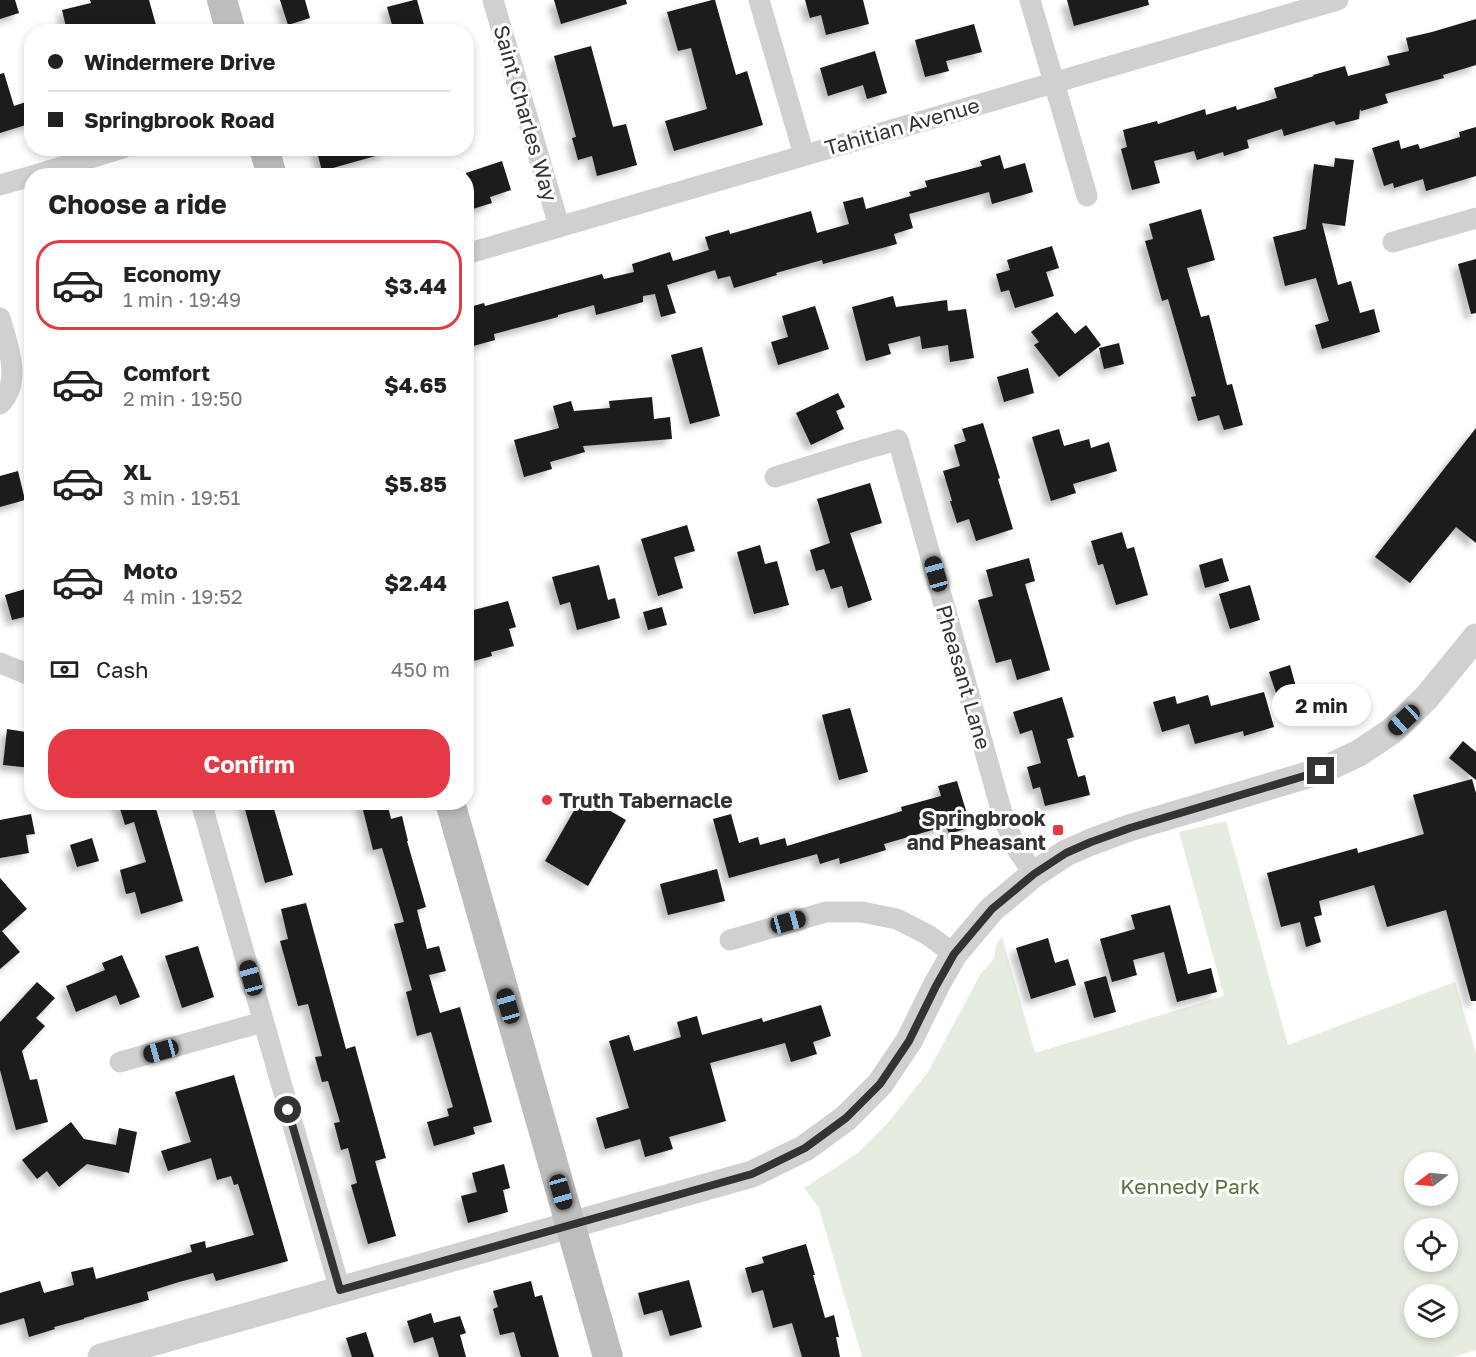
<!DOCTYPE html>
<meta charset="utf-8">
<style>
:root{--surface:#fff;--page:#f6f6f6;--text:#222;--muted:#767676;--line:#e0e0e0;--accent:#e63946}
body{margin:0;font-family:"Golos Text",sans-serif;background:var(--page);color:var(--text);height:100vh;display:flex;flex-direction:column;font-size:22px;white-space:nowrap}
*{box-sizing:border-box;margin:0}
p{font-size:20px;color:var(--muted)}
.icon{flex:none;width:33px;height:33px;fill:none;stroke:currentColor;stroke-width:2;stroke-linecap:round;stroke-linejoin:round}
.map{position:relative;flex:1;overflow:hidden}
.details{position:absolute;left:24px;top:168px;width:450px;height:642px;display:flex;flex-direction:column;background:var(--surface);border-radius:24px;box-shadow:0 3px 9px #0003}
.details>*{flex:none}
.guide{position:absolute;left:24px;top:24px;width:450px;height:132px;border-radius:24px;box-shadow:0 3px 9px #0003;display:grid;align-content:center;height:132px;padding:0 24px;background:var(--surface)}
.needle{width:39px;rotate:254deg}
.fabs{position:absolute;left:1404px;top:1152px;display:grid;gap:12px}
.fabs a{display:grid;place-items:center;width:54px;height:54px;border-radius:50%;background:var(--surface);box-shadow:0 3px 9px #0003;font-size:30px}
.end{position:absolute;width:27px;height:27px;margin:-14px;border:8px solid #333;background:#fff;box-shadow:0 0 0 3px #fff}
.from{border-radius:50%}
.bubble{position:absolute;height:42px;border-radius:21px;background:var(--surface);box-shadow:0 3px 9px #0003;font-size:20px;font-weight:700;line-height:42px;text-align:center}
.car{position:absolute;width:18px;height:36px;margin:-18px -9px;border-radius:8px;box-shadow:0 0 4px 2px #0007;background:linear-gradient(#222 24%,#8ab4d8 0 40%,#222 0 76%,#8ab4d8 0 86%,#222 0)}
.guide b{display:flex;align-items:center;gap:21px;height:57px;font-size:22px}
.guide b+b{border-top:2px solid var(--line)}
.guide i{width:15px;height:15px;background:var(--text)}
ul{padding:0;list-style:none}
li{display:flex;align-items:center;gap:18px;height:90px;margin:0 12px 9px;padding:0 12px;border:3px solid transparent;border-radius:24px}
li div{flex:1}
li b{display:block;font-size:22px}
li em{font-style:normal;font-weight:700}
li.current{border-color:var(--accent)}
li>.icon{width:54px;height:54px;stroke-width:1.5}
h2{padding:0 24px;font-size:27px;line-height:72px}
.pay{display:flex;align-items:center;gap:15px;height:66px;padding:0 24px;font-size:22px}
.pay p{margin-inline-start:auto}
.action{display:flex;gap:12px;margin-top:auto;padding:12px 24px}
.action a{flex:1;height:69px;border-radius:24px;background:var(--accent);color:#fff;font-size:24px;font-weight:700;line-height:69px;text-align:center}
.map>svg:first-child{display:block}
</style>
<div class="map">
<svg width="1476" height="1357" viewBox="0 0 1476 1357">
<defs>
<filter id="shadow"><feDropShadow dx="-5.5" dy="5.5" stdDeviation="3" flood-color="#0004"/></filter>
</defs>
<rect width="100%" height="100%" fill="#fff"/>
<!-- green -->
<path fill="#e6ecdf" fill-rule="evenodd" d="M1226,821L1288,1045L1455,982L1476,1053V1350L1453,1357H862L819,1208L804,1188L858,1153L886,1125L928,1072L981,973L994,959L996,945L1002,937L1035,1053L1224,996L1179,832ZM1414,1162H1448V1196H1414ZM1414,1228H1448V1262H1414ZM1414,1294H1448V1328H1414Z"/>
<!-- building -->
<g fill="#1a1a1a" filter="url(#shadow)">
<polygon points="0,0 15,0 19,13 0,19"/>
<polygon points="90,0 149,0 158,32 100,32 98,24 67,31 62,10 91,3"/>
<polygon points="280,0 305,0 310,18 288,25"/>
<polygon points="414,0 417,0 426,32 394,32 387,7"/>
<polygon points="554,0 626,0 627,4 561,24"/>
<polygon points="712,0 715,0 736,75 747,71 763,125 674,151 665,121 707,109 691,48 678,51 667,12"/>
<polygon points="805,0 863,0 869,24 826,35 821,15 810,18"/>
<polygon points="1067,0 1148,0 1149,5 1074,26"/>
<polygon points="1476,19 1476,65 1443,75 1444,78 1385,94 1388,103 1361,111 1360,109 1359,119 1336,125 1334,121 1284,136 1282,129 1247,140 1249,148 1224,156 1223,152 1197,160 1194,151 1154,161 1160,183 1132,190 1121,149 1127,147 1123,130 1157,121 1158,124 1205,109 1206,115 1236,106 1237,110 1277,98 1274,88 1314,76 1313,75 1345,66 1348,76 1390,65 1387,56 1409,51 1406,38 1432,32"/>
<polygon points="974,24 982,52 946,61 949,71 925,77 915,40"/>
<polygon points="591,46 613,127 626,124 637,165 597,176 592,156 578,160 572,138 576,137 554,56"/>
<polygon points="875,51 887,93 867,99 863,85 828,96 820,68"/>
<polygon points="4,73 14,106 32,100 32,123 0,133 0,74"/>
<polygon points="1476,127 1476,176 1426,191 1423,179 1394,188 1393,183 1384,186 1372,148 1399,140 1401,149 1418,144 1420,149 1460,137 1459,132"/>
<polygon points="316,148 385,148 386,153 322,171"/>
<polygon points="1000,155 1004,169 1025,163 1033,192 992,204 989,192 909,214 913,228 894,234 897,244 823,264 822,260 776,273 777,275 734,288 730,276 718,279 715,270 667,285 676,313 661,317 655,294 643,296 643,302 596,315 594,305 558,315 558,317 494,334 495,340 466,348 466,308 484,303 485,306 602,274 604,279 634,272 632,264 670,252 673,261 709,250 705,237 729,230 730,234 811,211 817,233 849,224 843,202 863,197 866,209 911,196 909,192 927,187 925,181 982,166 980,161"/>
<polygon points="1335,158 1354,160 1345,226 1322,223 1338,285 1351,281 1360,313 1374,309 1380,332 1322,349 1315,325 1329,321 1316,278 1285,286 1273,237 1306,229 1314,164 1334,167"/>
<polygon points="502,161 511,190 490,197 492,203 466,211 466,173"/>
<polygon points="1201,209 1215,260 1187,268 1201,317 1209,315 1227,385 1232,384 1243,425 1224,430 1219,415 1198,421 1191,397 1196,396 1188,368 1168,299 1162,301 1145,241 1153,239 1149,224"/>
<polygon points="1052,246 1059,268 1046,272 1054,296 1015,308 1009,290 1001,292 996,274 1010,270 1007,260"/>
<polygon points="1476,259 1476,313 1471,314 1458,264"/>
<polygon points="893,296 896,307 947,300 948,311 966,309 974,358 950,362 948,345 922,349 920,336 888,344 891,354 866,361 852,307"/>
<polygon points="815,306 829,349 778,365 771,342 788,337 782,316"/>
<polygon points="1057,312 1075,334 1086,325 1101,345 1059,377 1034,345 1039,342 1031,332"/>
<polygon points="1119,343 1124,364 1104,369 1099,348"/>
<polygon points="702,347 720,416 690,424 671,355"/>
<polygon points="1028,368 1034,393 1004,402 997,377"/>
<polygon points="838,393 845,407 836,411 844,429 811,445 796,413"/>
<polygon points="652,397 654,419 670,417 672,439 583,446 585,452 550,462 552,469 524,477 514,440 559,428 553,406 571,401 574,411 610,408 609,401"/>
<polygon points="983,423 1000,478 998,479 1013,529 976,541 969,519 957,523 950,501 952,501 943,471 960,466 954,445 966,441 962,429"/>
<polygon points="1476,428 1476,543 1456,527 1410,583 1375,557"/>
<polygon points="1059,429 1064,446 1089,439 1091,448 1109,442 1117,471 1073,484 1076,493 1051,501 1032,437"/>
<polygon points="18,471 25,500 0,507 0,476"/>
<polygon points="870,483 882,523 850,533 872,600 848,608 842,586 831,589 824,569 816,571 810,550 830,543 817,499"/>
<polygon points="687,525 695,551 674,557 683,588 658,596 641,539"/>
<polygon points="1122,532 1127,549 1134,547 1148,595 1116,605 1103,564 1098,565 1091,541"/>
<polygon points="760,545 765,564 777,561 789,605 754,614 737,552"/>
<polygon points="1029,558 1035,581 1025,584 1050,670 1017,680 1011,659 996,663 978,600 993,596 986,570"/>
<polygon points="1222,558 1229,581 1205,588 1199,565"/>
<polygon points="599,565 608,600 615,598 620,618 577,630 570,602 560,605 552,577"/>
<polygon points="1250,585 1260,620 1230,629 1219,594"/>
<polygon points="32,587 32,615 12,620 5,595"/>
<polygon points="508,601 516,627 509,629 514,646 491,652 492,656 466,663 466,612"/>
<polygon points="662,607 667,625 648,630 643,612"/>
<polygon points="1290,665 1296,687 1276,693 1269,672"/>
<polygon points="1264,692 1274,727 1244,736 1243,731 1195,744 1189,724 1162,732 1153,702 1175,696 1177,704 1208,695 1211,706"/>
<polygon points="1062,697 1074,737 1067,739 1078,777 1085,775 1090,795 1045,806 1040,787 1033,789 1027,767 1041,763 1032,730 1020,734 1013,712"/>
<polygon points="850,708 868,772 839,780 822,715"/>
<polygon points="7,729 32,733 32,768 3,765"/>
<polygon points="1463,741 1476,752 1476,780 1449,758"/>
<polygon points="1472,779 1476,793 1476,1001 1471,1001 1446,910 1387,927 1374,885 1319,901 1322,915 1314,917 1321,942 1306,947 1300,922 1281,927 1267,873 1357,848 1358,853 1424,834 1413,795"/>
<polygon points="957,781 971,827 949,834 946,826 884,844 886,850 840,864 839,858 820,864 817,854 729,878 713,819 731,814 739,843 758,837 760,845 785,838 787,846 902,811 901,807 941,796 938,786"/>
<polygon points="583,795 626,820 588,886 545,861"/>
<polygon points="118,802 154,802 183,901 141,914 135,892 126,894 120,870 146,862 134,822 125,825"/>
<polygon points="243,802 272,802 293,875 265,883"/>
<polygon points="361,802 387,802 391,819 402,816 408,841 407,841 426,907 417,910 427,949 439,946 446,971 429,975 440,1013 460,1007 492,1122 473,1127 475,1134 434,1146 427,1122 449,1116 447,1109 453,1107 431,1032 417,1036 406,992 412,990 394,924 404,922 382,848 373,850"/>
<polygon points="31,814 35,834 26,835 29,853 0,858 0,820"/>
<polygon points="92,838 99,861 77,867 70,845"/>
<polygon points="717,869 725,901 668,915 660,884"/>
<polygon points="0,878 27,909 2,931 20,952 0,969"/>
<polygon points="306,903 346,1049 355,1046 386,1158 375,1161 396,1236 368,1244 351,1185 357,1183 348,1148 341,1150 334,1123 340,1122 328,1081 322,1082 315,1057 322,1056 308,1004 298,1006 280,941 288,939 281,909"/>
<polygon points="1170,905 1188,974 1211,968 1217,992 1177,1002 1164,952 1133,960 1137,975 1112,982 1100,939 1135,929 1131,915"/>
<polygon points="1048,938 1055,963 1068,959 1076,985 1031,999 1016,948"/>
<polygon points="198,946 214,997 182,1008 165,956"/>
<polygon points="122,955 140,997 120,1005 116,995 76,1012 66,986 105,970 102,963"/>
<polygon points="1106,976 1116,1012 1094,1018 1084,982"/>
<polygon points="37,982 55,998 36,1018 45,1026 22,1051 30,1080 37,1079 48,1122 16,1130 0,1070 0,1022"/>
<polygon points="821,1005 831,1036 813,1042 817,1054 791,1062 785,1043 710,1063 726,1121 669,1137 673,1149 645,1157 640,1139 605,1149 596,1118 629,1108 609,1041 629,1035 634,1051 681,1037 677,1022 697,1016 702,1035 762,1018 763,1022"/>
<polygon points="234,1075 288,1261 216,1281 213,1273 179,1282 147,1292 149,1300 84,1318 84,1319 54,1327 55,1329 29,1337 24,1318 0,1325 0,1293 40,1281 44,1293 74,1285 71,1272 93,1267 96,1279 192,1252 190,1245 205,1241 206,1248 254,1235 238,1184 234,1185 231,1176 217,1180 211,1158 168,1171 161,1151 191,1142 175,1092"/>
<polygon points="71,1122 84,1139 116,1145 119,1128 137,1132 129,1173 87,1164 59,1187 47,1171 37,1179 22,1160"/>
<polygon points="504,1164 510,1188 503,1190 508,1212 468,1223 461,1196 477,1192 472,1173"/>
<polygon points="806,1244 815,1275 813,1275 825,1318 834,1315 839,1337 836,1337 840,1357 802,1357 792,1323 773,1328 763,1290 752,1293 745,1268 764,1263 762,1257"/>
<polygon points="689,1280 702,1327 670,1336 662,1310 644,1315 638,1293"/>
<polygon points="531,1281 535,1297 542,1295 559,1357 521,1357 514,1332 500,1335 493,1309 498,1307 493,1291"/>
<polygon points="431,1313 434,1323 460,1316 466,1333 460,1335 466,1357 439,1357 433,1337 414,1343 407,1321"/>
<polygon points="366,1332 374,1357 352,1357 346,1338"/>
</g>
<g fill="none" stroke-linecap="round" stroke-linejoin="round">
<!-- minor -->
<g stroke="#d0d0d0" stroke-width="21">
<polyline points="493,0 559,226"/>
<polyline points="759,0 804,155"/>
<polyline points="1030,0 1087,196"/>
<polyline points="32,176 123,148"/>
<polyline points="0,185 32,176"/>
<polyline points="1393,242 1476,218"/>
<polyline points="466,254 1338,0"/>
<path d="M0,318C7,344 23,381 0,404"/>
<polyline points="775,477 852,453 898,440 1004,820 1017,849 1034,874"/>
<polyline points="0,663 32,676"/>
<polyline points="201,802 340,1290"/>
<polyline points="730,940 826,912 862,912 897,919 928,935 954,954"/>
<polyline points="120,1062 263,1022"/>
</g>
<!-- tertiary -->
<polyline stroke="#d0d0d0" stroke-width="27" points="101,1357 752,1174 805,1148 846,1118 880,1084 909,1041 936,986 954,954 992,909 1034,874 1066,853 1091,842 1129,828 1321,771 1359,753 1392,731 1427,697 1476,637"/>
<!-- secondary -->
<g stroke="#bdbdbd" stroke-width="30">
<polyline points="222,0 231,32"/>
<polyline points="264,148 272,176"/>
<polyline points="450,802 608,1357"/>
</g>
</g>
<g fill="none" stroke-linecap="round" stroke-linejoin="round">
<!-- route -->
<polyline stroke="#333" stroke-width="8" points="288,1110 340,1290 752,1174 805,1148 846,1118 880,1084 909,1041 936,986 954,954 992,909 1034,874 1066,853 1091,842 1130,828 1321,771"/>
</g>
<!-- markers -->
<g fill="#e63946" stroke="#fff" stroke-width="2">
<circle cx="547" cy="800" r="6"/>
<rect x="1052" y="824" width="12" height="12" rx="3"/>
</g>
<g text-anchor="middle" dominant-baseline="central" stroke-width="6" stroke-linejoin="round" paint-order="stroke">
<!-- street labels -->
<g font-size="21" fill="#333" stroke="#fff">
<text transform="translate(526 113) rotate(74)">Saint Charles Way</text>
<text transform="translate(902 126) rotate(-16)">Tahitian Avenue</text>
<text transform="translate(964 677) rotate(74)">Pheasant Lane</text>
</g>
<!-- poi labels -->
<g font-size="21" font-weight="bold" fill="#333" stroke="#fff" text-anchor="start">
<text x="559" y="800">Truth Tabernacle</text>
<text x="1046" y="818" text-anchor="end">Springbrook<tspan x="1046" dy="24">and Pheasant</tspan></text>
</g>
<!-- park labels -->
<g font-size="21" fill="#56703f" stroke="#fff">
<text x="1190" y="1186">Kennedy Park</text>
</g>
</g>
</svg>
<div class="fabs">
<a><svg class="needle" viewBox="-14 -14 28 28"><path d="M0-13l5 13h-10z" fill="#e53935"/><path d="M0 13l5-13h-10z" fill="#767676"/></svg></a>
<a><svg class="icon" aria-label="locate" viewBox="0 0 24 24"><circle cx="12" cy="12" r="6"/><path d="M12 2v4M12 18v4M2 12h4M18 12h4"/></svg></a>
<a><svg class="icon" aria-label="layers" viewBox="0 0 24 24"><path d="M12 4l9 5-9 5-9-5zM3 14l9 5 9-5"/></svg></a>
</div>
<i class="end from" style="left:288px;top:1110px"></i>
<i class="end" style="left:1321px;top:771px"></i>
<div class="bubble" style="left:1272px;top:684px;width:99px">2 min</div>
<i class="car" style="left:936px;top:574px;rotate:344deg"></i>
<i class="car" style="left:1404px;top:720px;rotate:227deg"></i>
<i class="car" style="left:788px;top:922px;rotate:75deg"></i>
<i class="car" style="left:251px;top:978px;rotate:344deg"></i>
<i class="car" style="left:508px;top:1006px;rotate:344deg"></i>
<i class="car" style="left:161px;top:1051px;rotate:254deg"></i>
<i class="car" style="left:561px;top:1192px;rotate:164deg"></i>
<div class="guide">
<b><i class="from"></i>Windermere Drive</b>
<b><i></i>Springbrook Road</b>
</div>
<section class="details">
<h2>Choose a ride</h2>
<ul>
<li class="current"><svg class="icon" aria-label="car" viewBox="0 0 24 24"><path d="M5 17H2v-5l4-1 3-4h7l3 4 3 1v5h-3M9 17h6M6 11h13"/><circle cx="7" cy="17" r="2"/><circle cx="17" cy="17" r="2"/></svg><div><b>Economy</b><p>1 min · 19:49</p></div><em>$3.44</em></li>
<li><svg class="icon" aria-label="car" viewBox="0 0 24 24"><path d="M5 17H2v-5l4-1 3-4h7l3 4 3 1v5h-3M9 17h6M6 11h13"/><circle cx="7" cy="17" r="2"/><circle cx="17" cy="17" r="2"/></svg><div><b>Comfort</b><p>2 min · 19:50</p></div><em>$4.65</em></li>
<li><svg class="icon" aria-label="car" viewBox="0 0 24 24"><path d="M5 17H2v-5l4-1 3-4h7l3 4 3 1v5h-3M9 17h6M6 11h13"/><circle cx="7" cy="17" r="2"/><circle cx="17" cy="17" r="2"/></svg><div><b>XL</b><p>3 min · 19:51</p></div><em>$5.85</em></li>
<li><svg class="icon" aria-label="car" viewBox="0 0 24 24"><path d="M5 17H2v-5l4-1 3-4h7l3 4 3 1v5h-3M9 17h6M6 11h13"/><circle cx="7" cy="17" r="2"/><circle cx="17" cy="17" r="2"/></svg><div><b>Moto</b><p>4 min · 19:52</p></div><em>$2.44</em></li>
</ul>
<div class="pay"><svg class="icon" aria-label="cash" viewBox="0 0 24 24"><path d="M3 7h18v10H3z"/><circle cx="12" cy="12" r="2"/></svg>Cash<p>450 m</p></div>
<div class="action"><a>Confirm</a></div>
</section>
</div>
